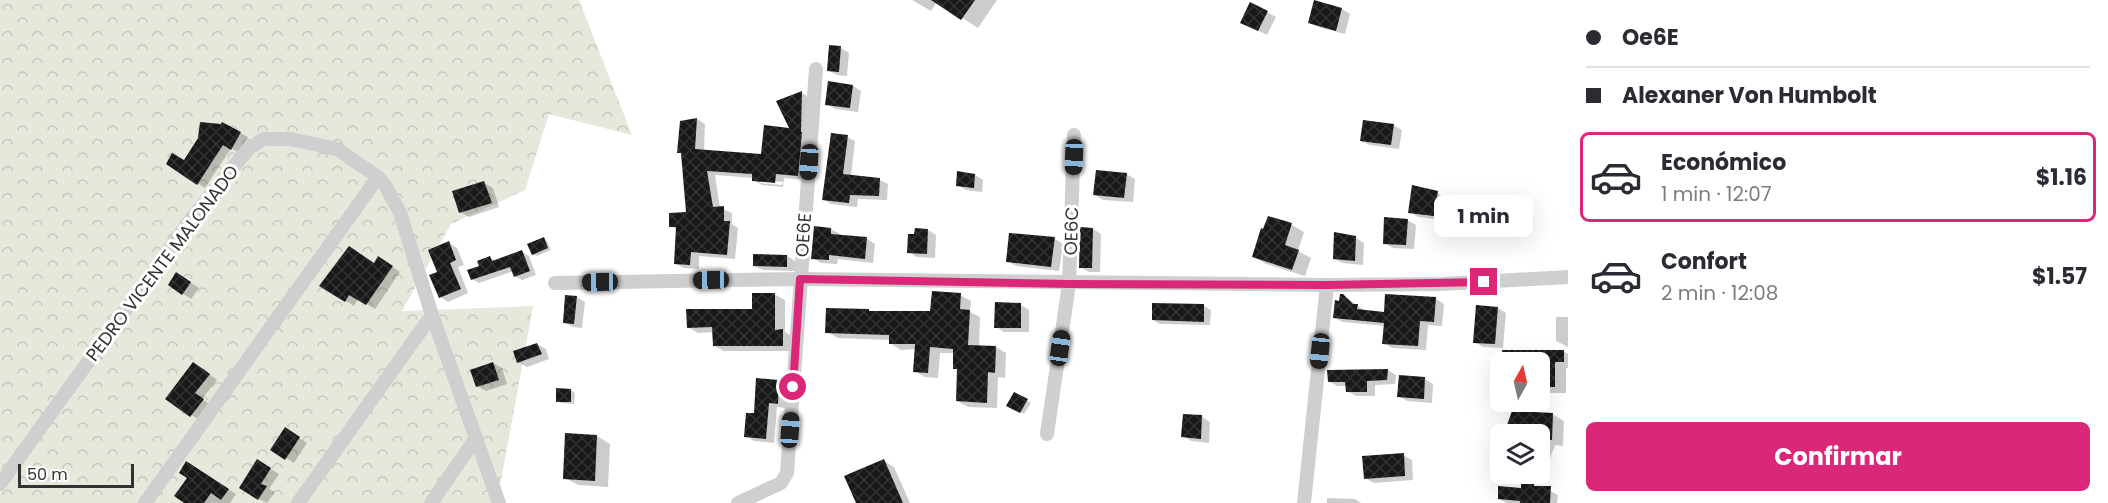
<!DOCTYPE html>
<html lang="es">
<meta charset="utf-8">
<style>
:root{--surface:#fff;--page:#f7f7f7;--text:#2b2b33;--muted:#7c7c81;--line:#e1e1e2;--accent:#db2777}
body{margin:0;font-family:Poppins,sans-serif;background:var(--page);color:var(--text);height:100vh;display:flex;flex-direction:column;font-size:22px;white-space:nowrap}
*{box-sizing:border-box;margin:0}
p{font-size:20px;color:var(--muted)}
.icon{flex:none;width:33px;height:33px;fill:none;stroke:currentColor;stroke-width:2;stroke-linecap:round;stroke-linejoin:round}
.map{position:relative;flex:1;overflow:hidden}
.sheet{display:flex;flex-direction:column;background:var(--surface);width:540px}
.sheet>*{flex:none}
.banner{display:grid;align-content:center;height:132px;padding:0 18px;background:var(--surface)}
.needle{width:39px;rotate:8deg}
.fabs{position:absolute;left:1490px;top:352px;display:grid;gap:12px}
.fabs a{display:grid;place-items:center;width:60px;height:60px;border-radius:9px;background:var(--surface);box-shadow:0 6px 24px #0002;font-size:30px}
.scale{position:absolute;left:18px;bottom:15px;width:116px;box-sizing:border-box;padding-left:6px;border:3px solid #323232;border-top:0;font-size:16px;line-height:21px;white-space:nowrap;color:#323232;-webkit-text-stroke:4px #fff;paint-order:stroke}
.end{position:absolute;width:27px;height:27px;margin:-14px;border:8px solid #db2777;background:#fff;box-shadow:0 0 0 3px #fff}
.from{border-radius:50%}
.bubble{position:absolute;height:42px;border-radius:9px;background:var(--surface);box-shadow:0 6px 24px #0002;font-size:20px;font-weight:700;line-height:42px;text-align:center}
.car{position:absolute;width:18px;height:36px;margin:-18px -9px;border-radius:8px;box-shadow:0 0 4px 2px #0007;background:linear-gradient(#222 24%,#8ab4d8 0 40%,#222 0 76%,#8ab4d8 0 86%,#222 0)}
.banner b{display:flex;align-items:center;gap:21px;height:57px;font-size:22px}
.banner b+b{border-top:2px solid var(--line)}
.banner i{width:15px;height:15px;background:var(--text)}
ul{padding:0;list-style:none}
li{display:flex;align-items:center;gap:18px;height:90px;margin:0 12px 9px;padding:0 6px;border:3px solid transparent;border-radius:9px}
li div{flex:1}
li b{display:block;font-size:22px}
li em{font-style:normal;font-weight:700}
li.selected{border-color:var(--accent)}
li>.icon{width:54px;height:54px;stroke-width:1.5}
.primary-button{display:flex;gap:12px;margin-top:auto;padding:12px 18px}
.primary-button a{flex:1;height:69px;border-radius:9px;background:var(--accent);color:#fff;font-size:24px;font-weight:700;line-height:69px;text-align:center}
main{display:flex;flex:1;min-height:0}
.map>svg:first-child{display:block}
</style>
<main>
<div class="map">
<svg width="1568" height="503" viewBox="0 0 1568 503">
<defs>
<pattern id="forest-crowns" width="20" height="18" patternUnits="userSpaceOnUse" patternTransform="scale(1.5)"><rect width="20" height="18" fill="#e4e9dc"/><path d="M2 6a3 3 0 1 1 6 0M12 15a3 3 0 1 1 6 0" fill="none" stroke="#c4c8bd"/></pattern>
<pattern id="building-cross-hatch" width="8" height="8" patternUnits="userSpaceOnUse" patternTransform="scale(1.5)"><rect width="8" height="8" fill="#191919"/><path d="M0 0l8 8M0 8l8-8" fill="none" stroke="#323232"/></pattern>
</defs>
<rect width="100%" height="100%" fill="#fff"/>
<!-- forest -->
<polygon fill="url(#forest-crowns)" points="0,0 579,0 632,135 549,114 525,190 451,224 402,311 533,306 497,503 0,503"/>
<!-- shadow -->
<g fill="#0003" fill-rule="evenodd">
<polygon points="912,0 997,0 978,28 937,2 931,11"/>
<polygon points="1249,3 1276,17 1267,35 1251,27 1244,14"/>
<polygon points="1342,9 1350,14 1345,34 1318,27 1310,22"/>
<polygon points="841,48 849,53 847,76 837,75 828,70"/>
<polygon points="829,83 853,86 861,91 858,112 835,109 827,104"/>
<path d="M802,93L810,98L807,180L784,178L783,187L762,185L753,180L754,178L715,175L720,208L732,213V224L738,228L735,259L699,256V269L684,268L676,264L678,230L671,226L688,214L682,154L679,152L697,119L705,124L704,151L763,156L791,129L778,102ZM760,180L783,182L782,185L760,183Z"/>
<polygon points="223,124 248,137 239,153 231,148 205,188 168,164 184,162"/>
<polygon points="1393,125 1402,130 1399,149 1370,145 1361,141"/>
<polygon points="847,137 855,141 851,176 880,180 888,184 887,200 858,199 857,207 831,204 823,199"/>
<polygon points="958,173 975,175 983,180 982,192 966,190 957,185"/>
<polygon points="1126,174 1135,179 1133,202 1103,200 1095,195"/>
<polygon points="484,183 493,188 499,207 469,217 460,212"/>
<polygon points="1437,193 1446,198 1443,220 1418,217 1410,212"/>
<polygon points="1269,218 1292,225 1304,232 1298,251 1311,258 1305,276 1266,264 1254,256"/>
<polygon points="1407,220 1416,225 1414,249 1393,248 1384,243"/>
<polygon points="815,228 831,229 840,234 839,236 867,239 875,244 873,263 838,259 837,264 821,263 813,258"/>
<polygon points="1093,229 1101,234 1100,272 1089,272 1080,267"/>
<polygon points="928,230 936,235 935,258 917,257 908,252"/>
<polygon points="1356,238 1364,243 1363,265 1343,263 1334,259"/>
<polygon points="543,239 547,241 551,250 537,256 533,254"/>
<polygon points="1055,239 1063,244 1059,271 1016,266 1008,261"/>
<polygon points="449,243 457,248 464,265 458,267 468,293 448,302 440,297 439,272"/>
<polygon points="522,252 529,256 536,275 522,280 515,276 514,271 479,283 472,279 490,258 496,261"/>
<polygon points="787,256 795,261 795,271 763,270 754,266"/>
<polygon points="387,263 400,272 375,309 358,299 354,306 321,286 375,265"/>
<polygon points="185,279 199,288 191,299 170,285"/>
<polygon points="774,294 785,300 785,332 793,337 793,351 724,351 714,346 714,332 698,333 688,327 753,311"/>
<polygon points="960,295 971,301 970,312 980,317 979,347 996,347 1006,353 1005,378 998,377 997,408 968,407 957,401 959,371 954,368 955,353 940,353 938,378 925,377 915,371 916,349 901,350 890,343 890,340 838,338 827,332 872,313 932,312"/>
<polygon points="1343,295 1365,311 1386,313 1436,299 1444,304 1442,326 1428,325 1426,350 1392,348 1384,343 1385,326 1343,322 1335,318"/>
<polygon points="576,297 585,302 582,328 573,327 564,322"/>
<polygon points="1021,305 1029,310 1029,332 1004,332 996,327"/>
<polygon points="1204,306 1211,310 1210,325 1160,324 1153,320"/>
<polygon points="1498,308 1506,313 1503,348 1483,347 1475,342"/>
<polygon points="1556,317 1568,317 1568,347 1556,341"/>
<polygon points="537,344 546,349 549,359 527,367 518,362"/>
<polygon points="1563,351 1568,354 1568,368 1566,368 1566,393 1539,393 1539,363 1504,361"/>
<polygon points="493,363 502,368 507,384 486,391 477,386"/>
<polygon points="201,368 217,380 202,399 211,405 199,420 167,398"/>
<polygon points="1388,370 1396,375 1395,384 1375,385 1375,396 1356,396 1347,391 1347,386 1337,386 1329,381"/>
<polygon points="1425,379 1433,384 1432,403 1407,401 1399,396"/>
<polygon points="779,381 787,386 786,408 777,407 774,443 754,441 746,436 755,415"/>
<polygon points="571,390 575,393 574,404 561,403 557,401"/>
<polygon points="1014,394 1031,403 1024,414 1008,405"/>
<polygon points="1520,413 1552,414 1564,421 1563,446 1555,445 1546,469 1545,477 1535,474 1539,474 1539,435 1519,435"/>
<polygon points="1202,417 1210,422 1209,443 1191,441 1183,436"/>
<polygon points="293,434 307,443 294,463 286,458"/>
<polygon points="597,436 610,444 608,487 578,485 565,478"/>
<polygon points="1403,455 1412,460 1413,480 1374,483 1365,478"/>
<polygon points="258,461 279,474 269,489 275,492 267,503 259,499"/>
<polygon points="884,461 894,467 910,503 857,503"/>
<polygon points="195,468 236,494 230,503 187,503 189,478"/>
<polygon points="1550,491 1558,495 1557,503 1507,503 1499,499"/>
<polygon points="1327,498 1355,499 1361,503 1327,503"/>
</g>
<!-- building -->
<g fill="url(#building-cross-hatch)">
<polygon points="931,0 975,0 961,20"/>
<polygon points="1314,0 1342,8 1336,31 1308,23"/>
<polygon points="1250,2 1268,11 1258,31 1240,23"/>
<polygon points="829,45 841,46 839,72 827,71"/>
<polygon points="828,81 853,85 850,108 825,105"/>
<polygon points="802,91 801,132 802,132 798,176 776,174 775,183 752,181 752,174 707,171 713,207 724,206 724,221 730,221 727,255 691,252 690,265 674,264 676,227 669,227 669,213 686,212 681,153 677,153 680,121 697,118 695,149 761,154 764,125 789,128 776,101"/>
<polygon points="1363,120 1394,124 1391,145 1360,141"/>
<polygon points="200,122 221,124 222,122 241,132 231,150 223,145 197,185 166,164 172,153 184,160 198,138"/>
<polygon points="831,133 848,135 843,174 880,178 879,196 850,195 849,203 822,200"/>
<polygon points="1096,170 1127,173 1124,198 1093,195"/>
<polygon points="957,171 975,174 974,188 956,186"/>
<polygon points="484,181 492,203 459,213 452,191"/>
<polygon points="1412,185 1438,191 1434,216 1408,213"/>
<polygon points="1268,216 1292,223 1285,245 1299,250 1292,270 1252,257 1261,228 1263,229"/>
<polygon points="1384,217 1408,219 1406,245 1383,244"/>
<polygon points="814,226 831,228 831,234 867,237 865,259 829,255 829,260 811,259"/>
<polygon points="1080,227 1093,228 1092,268 1079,268"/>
<polygon points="915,228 928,229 927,254 907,253 908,234 914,234"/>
<polygon points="1334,232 1356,236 1355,261 1333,259"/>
<polygon points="1009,233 1055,237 1051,267 1006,262"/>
<polygon points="544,237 548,248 532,255 527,244"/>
<polygon points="449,241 456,260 450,263 461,289 439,298 429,275 437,272 428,250"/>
<polygon points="349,246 374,263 378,256 393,266 366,305 349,295 345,302 319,286"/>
<polygon points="522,250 530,271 514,277 510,267 471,280 467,270 479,266 477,261 490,256 492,261"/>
<polygon points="753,254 787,255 787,267 753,266"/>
<polygon points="176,272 191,282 182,295 168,285"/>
<polygon points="932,291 961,293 960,309 970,310 968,345 996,346 995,373 988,372 987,403 956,401 957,369 953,369 953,349 930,347 928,373 913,372 915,344 889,344 889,335 825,333 826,308 869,309 869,311 930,311"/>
<polygon points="752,293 775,293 775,330 783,329 783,346 713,346 712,327 687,328 686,309 752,309"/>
<polygon points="1340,294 1343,294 1353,304 1358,304 1357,309 1384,312 1385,294 1436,297 1434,322 1420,321 1418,346 1382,344 1384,323 1333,318 1335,300 1339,301"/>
<polygon points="565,295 577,296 574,324 563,323"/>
<polygon points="995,302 1021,303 1021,328 994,328"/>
<polygon points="1152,303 1204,304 1204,322 1152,320"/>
<polygon points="1476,305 1498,307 1495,344 1473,343"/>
<polygon points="537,343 542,354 517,363 513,351"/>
<polygon points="1502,350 1564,350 1564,362 1555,362 1555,387 1539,387 1539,362 1502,362"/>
<polygon points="193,362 210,374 195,393 204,399 190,417 165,399"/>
<polygon points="493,362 499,380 476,387 470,370"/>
<polygon points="1388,369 1387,380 1367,381 1367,392 1346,392 1345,382 1328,382 1327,370"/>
<polygon points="1399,375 1425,377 1424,399 1397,397"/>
<polygon points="756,378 779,380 778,404 769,403 766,439 744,437 746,413 754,413"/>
<polygon points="556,388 571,389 571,402 556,402"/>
<polygon points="1014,392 1028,399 1020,413 1006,406"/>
<polygon points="1512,411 1553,413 1552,440 1539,439 1539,435 1527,435 1527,426 1507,425"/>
<polygon points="1183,414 1202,415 1201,439 1181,437"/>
<polygon points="285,427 300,437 285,460 270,450"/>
<polygon points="565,433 597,435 595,481 563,479"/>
<polygon points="1404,453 1405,476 1364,479 1362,456"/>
<polygon points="257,459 271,468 261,484 267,486 258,500 239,488"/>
<polygon points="884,459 903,503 856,503 844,476"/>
<polygon points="186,461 229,489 221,500 211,493 204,503 184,503 174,496 187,478 179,473"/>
<polygon points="1521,474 1535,474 1534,486 1551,486 1550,503 1520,503 1520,501 1498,499 1498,486 1521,488"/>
</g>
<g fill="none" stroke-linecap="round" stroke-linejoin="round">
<!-- street -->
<g stroke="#cfcfcf" stroke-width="14">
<polyline points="555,283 800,279 1327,285 1442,284 1568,277"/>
<polyline points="1047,434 1069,284 1074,135"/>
<polyline points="0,484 191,219 249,148 264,139 290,139 337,149 378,177 385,185 400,213 432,315 499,503"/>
<polyline points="145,503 378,177"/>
<polyline points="298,503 432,315"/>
<polyline points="431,503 476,438"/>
<polyline points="738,503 781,483 787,473 816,69"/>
<polyline points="1304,503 1327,285"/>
</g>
</g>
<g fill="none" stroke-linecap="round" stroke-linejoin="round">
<!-- route -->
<polyline stroke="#db2777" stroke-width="8" points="793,387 800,279 1070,284 1327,285 1484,282"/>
</g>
<g text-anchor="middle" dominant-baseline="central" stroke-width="6" stroke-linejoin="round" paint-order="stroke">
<!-- street labels -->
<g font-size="18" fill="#323232" stroke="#fff">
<text transform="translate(1071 231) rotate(-88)">OE6C</text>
<text transform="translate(803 235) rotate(-86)">OE6E</text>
<text transform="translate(162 263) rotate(-53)">PEDRO VICENTE MALONADO</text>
</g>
</g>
</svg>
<div class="fabs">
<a><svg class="needle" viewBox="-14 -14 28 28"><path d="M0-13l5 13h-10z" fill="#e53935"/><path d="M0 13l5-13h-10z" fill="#7c7c81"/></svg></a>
<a><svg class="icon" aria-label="layers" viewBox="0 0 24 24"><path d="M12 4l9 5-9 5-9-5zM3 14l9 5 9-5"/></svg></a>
</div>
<div class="scale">50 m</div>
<i class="end from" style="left:793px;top:387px"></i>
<i class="end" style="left:1484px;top:282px"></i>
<div class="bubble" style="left:1434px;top:195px;width:99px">1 min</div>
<i class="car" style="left:1074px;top:157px;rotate:182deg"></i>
<i class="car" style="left:809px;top:162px;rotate:184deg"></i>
<i class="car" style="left:711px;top:280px;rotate:269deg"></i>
<i class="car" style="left:600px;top:282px;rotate:269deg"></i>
<i class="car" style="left:1060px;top:348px;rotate:8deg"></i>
<i class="car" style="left:1320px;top:351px;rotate:186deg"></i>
<i class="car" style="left:790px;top:430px;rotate:4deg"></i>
</div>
<section class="sheet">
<div class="banner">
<b><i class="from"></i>Oe6E</b>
<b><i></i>Alexaner Von Humbolt</b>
</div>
<ul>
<li class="selected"><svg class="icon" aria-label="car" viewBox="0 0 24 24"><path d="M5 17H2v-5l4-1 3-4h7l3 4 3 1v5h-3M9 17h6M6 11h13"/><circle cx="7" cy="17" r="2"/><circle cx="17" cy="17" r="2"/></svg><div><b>Económico</b><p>1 min · 12:07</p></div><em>$1.16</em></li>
<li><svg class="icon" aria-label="car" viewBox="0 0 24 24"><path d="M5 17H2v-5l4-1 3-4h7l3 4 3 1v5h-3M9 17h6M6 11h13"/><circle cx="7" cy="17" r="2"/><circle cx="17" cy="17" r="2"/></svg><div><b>Confort</b><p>2 min · 12:08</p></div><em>$1.57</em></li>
</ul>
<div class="primary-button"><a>Confirmar</a></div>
</section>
</main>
